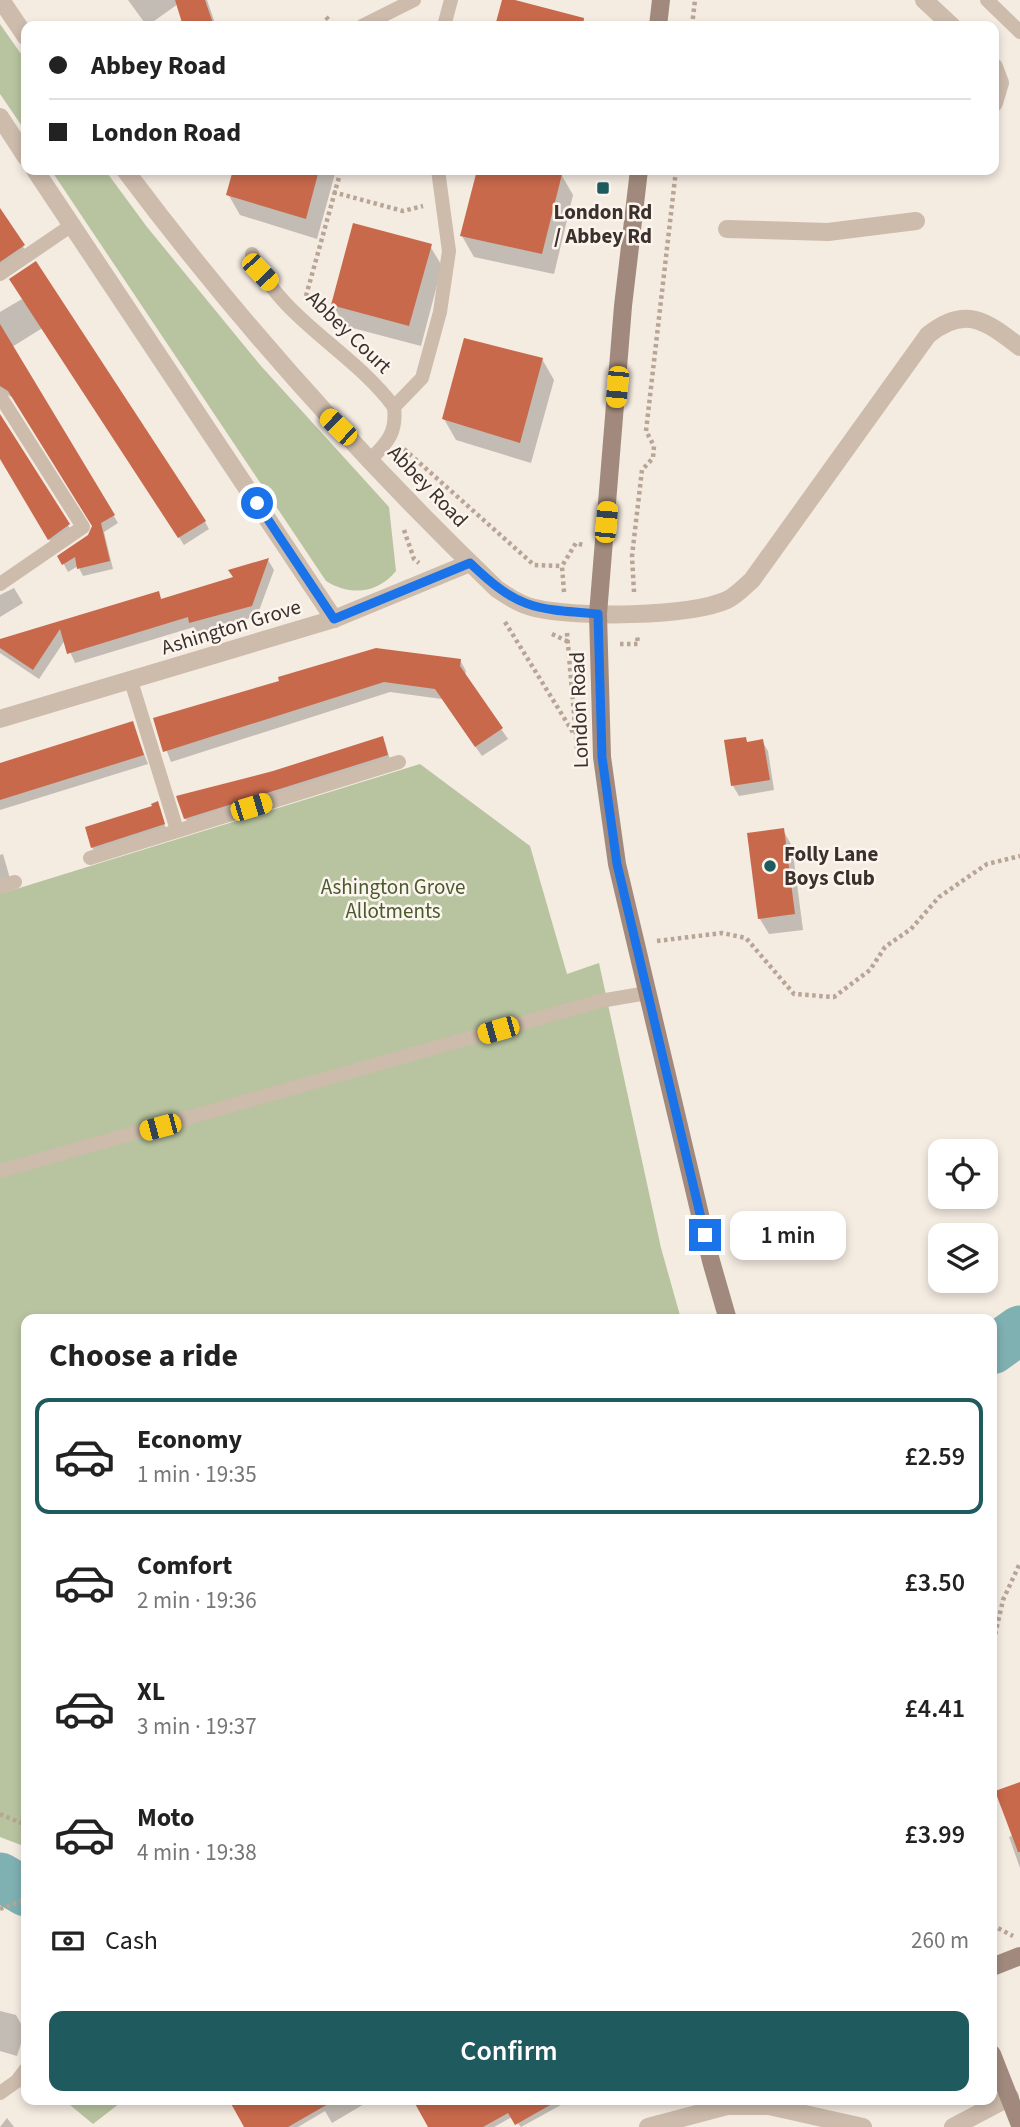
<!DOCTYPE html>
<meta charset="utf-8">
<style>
:root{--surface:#fff;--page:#f2f2f2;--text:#222;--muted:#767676;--line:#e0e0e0;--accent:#1f5a5e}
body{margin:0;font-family:"Source Sans 3",sans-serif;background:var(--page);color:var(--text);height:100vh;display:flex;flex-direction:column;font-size:26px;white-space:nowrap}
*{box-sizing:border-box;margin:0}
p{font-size:23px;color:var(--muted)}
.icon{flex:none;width:38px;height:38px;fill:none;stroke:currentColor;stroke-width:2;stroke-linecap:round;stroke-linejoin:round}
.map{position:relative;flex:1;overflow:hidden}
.drawer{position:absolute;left:21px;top:1314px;width:976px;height:791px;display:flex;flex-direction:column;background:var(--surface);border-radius:14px;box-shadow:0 4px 10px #0003}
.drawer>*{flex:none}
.hud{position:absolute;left:21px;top:21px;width:978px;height:154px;border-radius:14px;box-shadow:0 4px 10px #0003;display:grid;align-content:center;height:154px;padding:0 28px;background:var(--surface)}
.buttons{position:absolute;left:928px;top:1139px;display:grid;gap:14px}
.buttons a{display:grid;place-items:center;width:70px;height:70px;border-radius:14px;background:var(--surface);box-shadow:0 4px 10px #0003;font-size:35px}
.end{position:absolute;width:32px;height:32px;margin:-16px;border:9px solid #1a73e8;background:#fff;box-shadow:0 0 0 4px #fff}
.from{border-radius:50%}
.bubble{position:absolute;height:49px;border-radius:14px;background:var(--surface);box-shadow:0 4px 10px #0003;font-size:23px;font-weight:600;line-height:49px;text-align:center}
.car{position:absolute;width:21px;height:42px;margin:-21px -10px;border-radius:9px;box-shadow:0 0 5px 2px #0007;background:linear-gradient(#f5c518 24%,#345 0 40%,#f5c518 0 76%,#345 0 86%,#f5c518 0)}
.hud b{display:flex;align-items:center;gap:24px;height:66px;font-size:26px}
.hud b+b{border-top:2px solid var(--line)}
.hud i{width:18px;height:18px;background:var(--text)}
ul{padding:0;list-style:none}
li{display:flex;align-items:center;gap:21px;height:116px;margin:0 14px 10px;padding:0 14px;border:4px solid transparent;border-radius:14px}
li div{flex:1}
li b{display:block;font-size:26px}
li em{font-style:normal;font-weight:600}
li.selected{border-color:var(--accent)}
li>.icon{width:63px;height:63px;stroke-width:1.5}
h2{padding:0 28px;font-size:32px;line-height:84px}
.pay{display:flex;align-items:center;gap:18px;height:77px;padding:0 28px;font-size:26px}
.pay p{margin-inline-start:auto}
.primary-button{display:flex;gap:14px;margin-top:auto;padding:14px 28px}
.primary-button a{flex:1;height:80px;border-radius:14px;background:var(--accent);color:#fff;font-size:28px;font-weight:600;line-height:80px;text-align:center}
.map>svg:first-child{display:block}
</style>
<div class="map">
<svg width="1020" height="2127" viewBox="0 0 1020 2127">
<rect width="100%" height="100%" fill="#f4ebe1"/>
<!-- green -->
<g fill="#b8c4a0">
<polygon points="0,24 26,61 26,132 0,94"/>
<path d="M51,170H105L147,227L261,366L389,507L396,571C377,594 350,596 326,581Z"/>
<polygon points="420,764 530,846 567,974 599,963 661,1248 681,1319 26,1320 26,1847 0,1837 0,894"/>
<polygon points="64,2100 124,2100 93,2124"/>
</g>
<!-- shadow -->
<g fill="#0003">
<polygon points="128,0 207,0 216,26 185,26 178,4 147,26"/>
<polygon points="504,0 583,20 586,26 497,26"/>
<polygon points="235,170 336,170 317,239 240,215 228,194"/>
<polygon points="479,170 546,170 561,174 573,195 554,274 474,257 462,236"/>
<polygon points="0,212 28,254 4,271 0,265"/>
<polygon points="430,246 442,266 421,346 345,326 333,305"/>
<polygon points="22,299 205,522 209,529 184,545 44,327 12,347 118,523 104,532 113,569 83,576 78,566 68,572 60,557 90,536 94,526 15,399 6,394 0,396 0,312"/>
<polygon points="542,359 554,380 531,463 456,440 444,419"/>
<polygon points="0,417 73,533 53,546 0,456"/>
<polygon points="268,560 274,570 257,616 197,633 194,627 75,663 65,640 39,679 0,653 0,641 158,593 162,600 235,578"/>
<polygon points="14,588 23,603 0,617 0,595"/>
<polygon points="460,660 466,671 465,676 508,739 482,756 442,699 390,692 171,762 155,720"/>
<polygon points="132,723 148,764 0,810 0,764"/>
<polygon points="762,741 768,751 774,790 739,796 733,786 748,743"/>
<polygon points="385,742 390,760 188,823 185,818"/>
<polygon points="160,808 166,829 95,852 92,847"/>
<polygon points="783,830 792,846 803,930 769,934 760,919"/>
<polygon points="3,854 11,882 0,887 0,855"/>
<polygon points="1020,1783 1020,1868 1009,1837 1014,1835"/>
<polygon points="0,2011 16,2015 25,2031 17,2056 0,2051"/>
<polygon points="244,2100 371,2100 332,2123 325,2111 298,2127 246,2127"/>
<polygon points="439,2100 570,2100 521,2127 512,2117 494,2127 430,2127"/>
<polygon points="7,2118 14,2127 0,2127"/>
</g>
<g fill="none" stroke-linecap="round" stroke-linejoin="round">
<!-- river -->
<g stroke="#7fb0b2" stroke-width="49">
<polyline points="992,1350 1020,1330"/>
<polyline points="0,1877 26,1892"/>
</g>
</g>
<!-- building -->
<g fill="#c8694b">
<polygon points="175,0 205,0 214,26 183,26"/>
<polygon points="502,0 515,0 584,18 583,26 495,26"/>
<polygon points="233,170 319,170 306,219 226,195"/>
<polygon points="477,170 563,170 542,254 460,236"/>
<polygon points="0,208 25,245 0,262"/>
<polygon points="353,223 432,244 409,326 331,305"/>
<polygon points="36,261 206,521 178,538 9,279"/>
<polygon points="0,324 115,515 101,523 110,561 77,569 75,557 62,565 57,556 88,535 92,526 8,391 0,386"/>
<polygon points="464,338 543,358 520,443 442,419"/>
<polygon points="0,414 70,524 48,540 0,459"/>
<polygon points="269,558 252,606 189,623 188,617 67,654 60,629 33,670 0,648 0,639 159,591 161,599 233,577 228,570"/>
<polygon points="376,648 461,659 460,666 503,728 475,747 435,689 384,682 163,752 153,718 279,681 278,677"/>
<polygon points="133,721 144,755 0,800 0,763"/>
<polygon points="383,736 388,755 184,819 176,796 273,771"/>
<polygon points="746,737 747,742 763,739 770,780 731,786 724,740"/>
<polygon points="158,801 165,824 91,848 85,827 152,806 151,804"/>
<polygon points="784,828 795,914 758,919 747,833"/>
<polygon points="1020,1782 1020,1852 1018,1852 995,1791"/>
<polygon points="229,2100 335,2100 288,2127 244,2127"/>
<polygon points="413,2100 559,2100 515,2125 508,2113 483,2127 428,2127"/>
</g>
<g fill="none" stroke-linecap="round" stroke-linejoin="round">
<!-- path -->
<g stroke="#b9a596" stroke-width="4.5" stroke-dasharray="3.5 3.5" stroke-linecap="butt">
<polyline points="326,17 334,26"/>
<polyline points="692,26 695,0"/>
<polyline points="333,192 403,211 423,206"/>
<polyline points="306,296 341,170"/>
<polyline points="404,449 534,565 562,566"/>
<polyline points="404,530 414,559 419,563"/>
<polyline points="564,592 562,566 576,543 583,545"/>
<polyline points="634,592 632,556 642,470 653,458 654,446 646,431 676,170"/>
<polyline points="505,622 574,734"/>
<polyline points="567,633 577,749"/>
<polyline points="552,634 569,642"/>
<polyline points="620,644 638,644 637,635"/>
<polyline points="657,941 722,933 746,938 794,994 834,997 870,970 885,947 911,929 939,897 987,864 1020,856"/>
<polyline points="992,1648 1003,1600 1020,1563"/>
<polyline points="0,1814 26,1825"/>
<polyline points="0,1909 26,1899"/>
<polyline points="992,1925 1013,1936"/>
</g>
<!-- lane -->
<g stroke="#cdbbac" stroke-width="14">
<polyline points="987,0 1020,32"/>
<polyline points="362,26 414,0"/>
<polyline points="444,26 451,0"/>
<path d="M252,254C280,319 353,351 394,407C397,432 388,442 371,459"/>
<polyline points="0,274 72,225"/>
<polyline points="0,396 83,527 0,584"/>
<polyline points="394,407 422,378 440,312 449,251 438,170"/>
<polyline points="131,681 177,830"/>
<polyline points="90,858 399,762"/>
<polyline points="0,887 15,882"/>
<polyline points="0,1171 600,1001 647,993"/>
<polyline points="0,2093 17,2081 26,2069"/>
</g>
<!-- street -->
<g stroke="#cdbbac" stroke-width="18">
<polyline points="1,0 26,37"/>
<polyline points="924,0 952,26"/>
<polyline points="994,67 1000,83 994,103"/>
<polyline points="0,117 26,157"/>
<polyline points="35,170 334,619"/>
<path d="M125,170C237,320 362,459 497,589C509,597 521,605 535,608C576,618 689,617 727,600C736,596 744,587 752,580L928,335C966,304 987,322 1020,347"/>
<polyline points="727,229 828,232 916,221"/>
<polyline points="0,719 334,619 470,563"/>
<polyline points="648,2127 727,2106 769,2106 863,2127"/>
<polyline points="953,2127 1010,2097"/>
</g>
<!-- secondary -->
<g stroke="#a18a7d" stroke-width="18">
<polyline points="658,26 661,0"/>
<polyline points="639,170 623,306 598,614 602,757 617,864 711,1261 728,1320"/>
<polyline points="992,1967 1020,1956"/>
<polyline points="992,2054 1020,2125"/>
</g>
</g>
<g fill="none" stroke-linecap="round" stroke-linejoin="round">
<!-- route -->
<path stroke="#1a73e8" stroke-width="9" d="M257,503L334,619L470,563C518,609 533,609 598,614L602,757L617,864L705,1235"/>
</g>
<!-- markers -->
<g fill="#1f5a5e" stroke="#fbf5ee" stroke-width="2.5">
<rect x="596" y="181" width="14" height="14" rx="3.5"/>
<circle cx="770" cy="866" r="7"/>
</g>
<g text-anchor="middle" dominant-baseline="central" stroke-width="5" stroke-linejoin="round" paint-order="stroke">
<!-- poi labels -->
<g font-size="21" font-weight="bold" fill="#3b302b" stroke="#fbf5ee">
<text x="603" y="212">London Rd<tspan x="603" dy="24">/ Abbey Rd</tspan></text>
<text x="784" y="854" text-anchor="start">Folly Lane<tspan x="784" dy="24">Boys Club</tspan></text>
</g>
<!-- street labels -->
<g font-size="21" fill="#3b302b" stroke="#fbf5ee">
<text transform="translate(349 332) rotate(44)">Abbey Court</text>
<text transform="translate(428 486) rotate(46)">Abbey Road</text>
<text transform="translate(231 627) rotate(-17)">Ashington Grove</text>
<text transform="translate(579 710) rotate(-92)">London Road</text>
</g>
<!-- park labels -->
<g font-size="21" fill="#4a5a2e" stroke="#fbf5ee">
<text x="393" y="887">Ashington Grove<tspan x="393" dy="24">Allotments</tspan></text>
</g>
</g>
</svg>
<div class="buttons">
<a><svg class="icon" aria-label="locate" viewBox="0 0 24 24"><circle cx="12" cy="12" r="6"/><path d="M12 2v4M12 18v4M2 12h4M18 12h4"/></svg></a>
<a><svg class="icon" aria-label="layers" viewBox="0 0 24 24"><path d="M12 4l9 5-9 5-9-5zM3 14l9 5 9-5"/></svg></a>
</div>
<i class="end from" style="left:257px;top:503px"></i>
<i class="end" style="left:705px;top:1235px"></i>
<div class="bubble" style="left:730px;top:1211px;width:116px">1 min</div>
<i class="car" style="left:260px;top:272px;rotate:137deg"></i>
<i class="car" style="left:617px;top:387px;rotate:185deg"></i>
<i class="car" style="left:338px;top:427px;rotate:314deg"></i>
<i class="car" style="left:606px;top:522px;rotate:5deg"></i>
<i class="car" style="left:251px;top:807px;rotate:73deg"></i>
<i class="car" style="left:498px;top:1030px;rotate:254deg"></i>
<i class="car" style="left:160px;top:1127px;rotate:255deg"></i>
<div class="hud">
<b><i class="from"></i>Abbey Road</b>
<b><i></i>London Road</b>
</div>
<section class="drawer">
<h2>Choose a ride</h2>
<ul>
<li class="selected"><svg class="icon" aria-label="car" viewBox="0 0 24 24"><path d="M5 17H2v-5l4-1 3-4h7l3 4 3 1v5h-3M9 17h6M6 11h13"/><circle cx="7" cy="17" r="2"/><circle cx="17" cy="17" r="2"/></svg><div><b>Economy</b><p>1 min · 19:35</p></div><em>£2.59</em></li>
<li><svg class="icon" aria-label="car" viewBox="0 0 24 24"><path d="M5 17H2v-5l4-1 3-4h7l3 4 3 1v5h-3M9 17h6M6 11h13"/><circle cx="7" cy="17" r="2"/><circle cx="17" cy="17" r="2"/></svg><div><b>Comfort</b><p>2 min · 19:36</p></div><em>£3.50</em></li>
<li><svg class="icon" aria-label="car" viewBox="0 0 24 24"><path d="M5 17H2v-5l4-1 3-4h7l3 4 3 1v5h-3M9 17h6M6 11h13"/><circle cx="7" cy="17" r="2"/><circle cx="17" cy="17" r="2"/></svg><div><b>XL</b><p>3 min · 19:37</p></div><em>£4.41</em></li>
<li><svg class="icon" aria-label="car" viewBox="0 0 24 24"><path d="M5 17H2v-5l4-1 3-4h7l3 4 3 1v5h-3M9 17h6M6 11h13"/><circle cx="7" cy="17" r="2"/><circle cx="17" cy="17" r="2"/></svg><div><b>Moto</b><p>4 min · 19:38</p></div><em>£3.99</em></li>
</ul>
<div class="pay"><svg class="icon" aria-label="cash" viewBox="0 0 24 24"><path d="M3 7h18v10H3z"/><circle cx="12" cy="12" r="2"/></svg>Cash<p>260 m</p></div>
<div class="primary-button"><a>Confirm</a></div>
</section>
</div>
